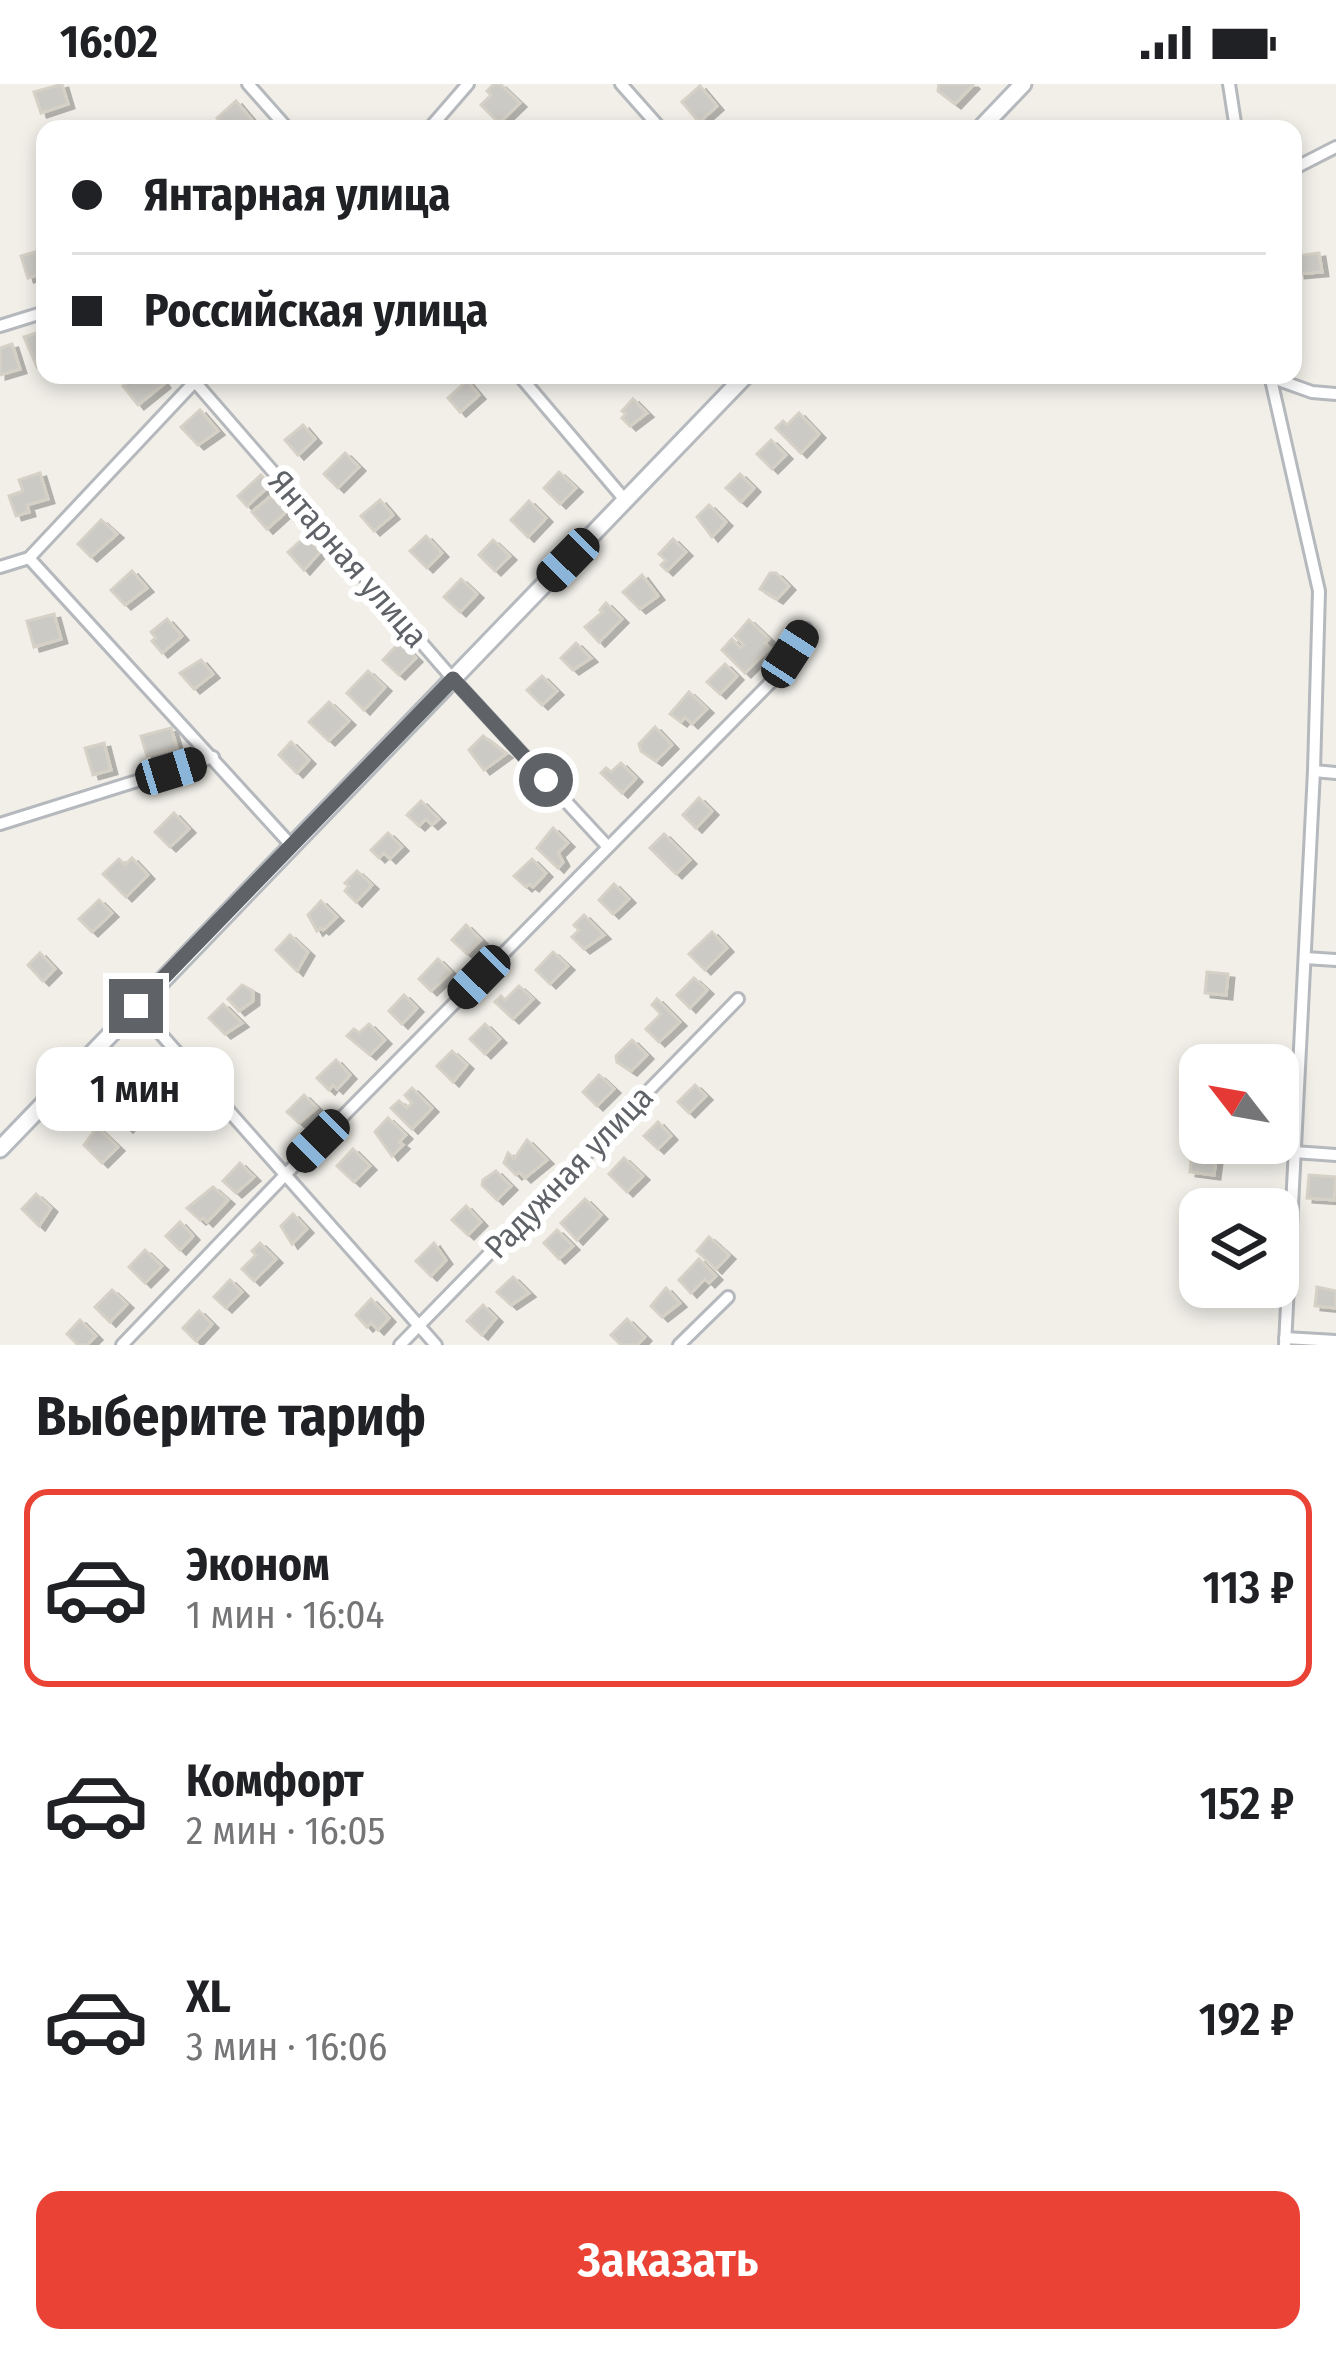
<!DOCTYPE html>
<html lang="ru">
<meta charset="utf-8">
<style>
:root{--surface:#fff;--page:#f2f2f2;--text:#202124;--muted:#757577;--line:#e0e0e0;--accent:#ea4335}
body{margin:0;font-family:"Fira Sans Condensed",sans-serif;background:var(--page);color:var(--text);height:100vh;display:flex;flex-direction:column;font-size:45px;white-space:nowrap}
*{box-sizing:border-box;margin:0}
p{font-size:39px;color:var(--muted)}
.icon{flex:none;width:66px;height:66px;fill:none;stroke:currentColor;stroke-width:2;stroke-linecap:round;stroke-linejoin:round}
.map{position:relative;height:1261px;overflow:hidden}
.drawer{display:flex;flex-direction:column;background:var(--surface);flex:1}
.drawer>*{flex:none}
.top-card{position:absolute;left:36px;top:36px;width:1266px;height:264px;border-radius:24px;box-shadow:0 6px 18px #0003;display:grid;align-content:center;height:264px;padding:0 36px;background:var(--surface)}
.needle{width:78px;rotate:301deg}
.controls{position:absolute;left:1179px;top:960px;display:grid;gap:24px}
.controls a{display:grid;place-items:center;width:120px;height:120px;border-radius:24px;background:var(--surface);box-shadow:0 6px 18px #0003;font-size:60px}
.end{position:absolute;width:54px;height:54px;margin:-27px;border:15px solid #5f6368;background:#fff;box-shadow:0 0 0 6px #fff}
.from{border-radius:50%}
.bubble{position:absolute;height:84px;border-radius:24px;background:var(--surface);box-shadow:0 6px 18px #0003;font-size:39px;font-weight:600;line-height:84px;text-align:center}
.car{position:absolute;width:36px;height:72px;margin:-36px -18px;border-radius:15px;box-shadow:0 0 9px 3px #0007;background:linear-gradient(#222 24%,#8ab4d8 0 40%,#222 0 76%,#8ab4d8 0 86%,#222 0)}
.top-card b{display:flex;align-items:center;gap:42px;height:114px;font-size:45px}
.top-card b+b{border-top:3px solid var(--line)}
.top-card i{width:30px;height:30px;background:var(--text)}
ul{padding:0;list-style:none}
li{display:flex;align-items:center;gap:36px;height:198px;margin:0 24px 18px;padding:0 12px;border:6px solid transparent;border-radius:24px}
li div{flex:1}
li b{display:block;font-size:45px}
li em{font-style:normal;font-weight:600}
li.active{border-color:var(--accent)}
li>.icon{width:108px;height:108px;stroke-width:1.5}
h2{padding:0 36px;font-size:54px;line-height:144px}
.action{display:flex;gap:24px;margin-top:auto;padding:24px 36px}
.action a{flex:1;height:138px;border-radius:24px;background:var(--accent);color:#fff;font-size:48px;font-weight:600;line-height:138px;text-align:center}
.status{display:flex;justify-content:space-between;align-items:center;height:84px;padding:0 60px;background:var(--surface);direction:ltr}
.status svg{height:33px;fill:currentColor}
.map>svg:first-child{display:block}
</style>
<div class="status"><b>16:02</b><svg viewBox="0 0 49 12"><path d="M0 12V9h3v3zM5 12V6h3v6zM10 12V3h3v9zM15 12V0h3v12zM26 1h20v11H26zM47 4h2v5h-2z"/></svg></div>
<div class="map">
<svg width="1336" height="1261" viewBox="0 0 1336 1261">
<defs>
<filter id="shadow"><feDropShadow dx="6" dy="4" stdDeviation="0" flood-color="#0004"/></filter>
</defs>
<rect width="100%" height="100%" fill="#f1efe8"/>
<!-- building -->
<g fill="#cccac5" stroke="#d6d1c6" stroke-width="3" filter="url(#shadow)">
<polygon points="62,0 68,20 41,29 34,8"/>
<polygon points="494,0 500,0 520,19 499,39 481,21 491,11 487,7"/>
<polygon points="939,0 972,0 973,1 955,20 938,7"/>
<polygon points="700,2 717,22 699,38 682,18"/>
<polygon points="236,17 253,37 244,45 227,45 217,34"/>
<polygon points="45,165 45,188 28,194 21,172"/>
<polygon points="1319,169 1322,188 1299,190 1297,172"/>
<polygon points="37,249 45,280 37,283 24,253"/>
<polygon points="12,260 20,285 0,291 0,264"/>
<polygon points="136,291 158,291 164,300 138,321 123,302"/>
<polygon points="467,297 479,311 460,328 448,314"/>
<polygon points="633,315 647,329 630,342 622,334 626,330 622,327"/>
<polygon points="200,326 218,347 198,361 181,343"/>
<polygon points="799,329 819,350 801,369 776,344 783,337 787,341"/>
<polygon points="303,341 315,355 298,371 285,356"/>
<polygon points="771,356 786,371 772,385 757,370"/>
<polygon points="345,369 359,383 338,404 324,390"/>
<polygon points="559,388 576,404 560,420 544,404"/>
<polygon points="40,389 48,415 27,421 29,428 16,432 9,412 23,407 19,396"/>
<polygon points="740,390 754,404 741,418 726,404"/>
<polygon points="261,391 270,401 247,422 238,412"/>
<polygon points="271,412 286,428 267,445 252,428"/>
<polygon points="380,416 393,431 374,447 361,432"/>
<polygon points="529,417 546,434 528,453 511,436"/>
<polygon points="709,421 726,438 712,453 697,433"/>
<polygon points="101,436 117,450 91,473 78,460"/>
<polygon points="306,452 320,468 304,486 288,468"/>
<polygon points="426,452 442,469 427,484 410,467"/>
<polygon points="673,455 686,468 667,487 661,481 666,476 659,470"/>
<polygon points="493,456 510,472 495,487 479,471"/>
<polygon points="132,487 147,504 125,521 111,506"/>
<polygon points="770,489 776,489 789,502 777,515 760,505"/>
<polygon points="642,491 658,512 640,525 623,508"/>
<polygon points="461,495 477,510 460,528 444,513"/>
<polygon points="606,519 622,535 599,558 585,543 603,528 600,526"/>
<polygon points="54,530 61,555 34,563 27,537"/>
<polygon points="167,535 182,552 162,569 152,557 156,554 151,548"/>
<polygon points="749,536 769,555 765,559 770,564 745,589 722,566 732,555 741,564 744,561 735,552"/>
<polygon points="400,558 416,574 399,591 383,576"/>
<polygon points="576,559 591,574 573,586 561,574"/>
<polygon points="201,576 213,590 194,605 180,589"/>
<polygon points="725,580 737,592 720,610 707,598"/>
<polygon points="368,587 385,603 364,626 347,609"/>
<polygon points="542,592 557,607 542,621 527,606"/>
<polygon points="689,608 707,625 692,640 685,633 681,638 670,630"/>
<polygon points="329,618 349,637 329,657 309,638"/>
<polygon points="655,643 672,661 656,677 641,667 639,660"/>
<polygon points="171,644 177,664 147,672 141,652"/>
<polygon points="483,652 506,670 484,686 469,666"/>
<polygon points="291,658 309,676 297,689 279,671"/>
<polygon points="104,659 111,686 93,691 85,664"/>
<polygon points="621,679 636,694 622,709 601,689 606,684 611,688"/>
<polygon points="699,714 712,727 696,744 683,731"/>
<polygon points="421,717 439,735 432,741 426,735 419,742 407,731"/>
<polygon points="174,729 189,745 170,763 155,748"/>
<polygon points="553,744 568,759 558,769 563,778 558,784 537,764"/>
<polygon points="388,749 402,763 390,775 384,769 379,774 371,766"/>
<polygon points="664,750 690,776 676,790 650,764"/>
<polygon points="132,774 148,791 126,813 103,790 119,775 125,781"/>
<polygon points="532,775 546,789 533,803 529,800 526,803 514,792"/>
<polygon points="357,787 372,801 356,818 345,807 349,802 345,799"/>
<polygon points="614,800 629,815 613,830 599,816"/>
<polygon points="99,816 112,829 92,848 79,835"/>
<polygon points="321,817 337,833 323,846 320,844 317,847 308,831"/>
<polygon points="584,831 604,851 584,865 572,853 579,846 574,841"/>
<polygon points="466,841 481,856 467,870 452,856"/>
<polygon points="712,848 727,864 705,886 689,870"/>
<polygon points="290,851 308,868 297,887 276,866"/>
<polygon points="553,868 568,882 550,900 536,886"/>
<polygon points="40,869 55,885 43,897 28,881"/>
<polygon points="438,875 451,888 431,907 419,895"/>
<polygon points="1207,888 1228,890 1226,911 1205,909"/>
<polygon points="694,894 707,906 690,924 677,911"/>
<polygon points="242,901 253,907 253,917 239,927 228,915"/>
<polygon points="519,902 533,915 513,935 495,918 501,912 505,916"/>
<polygon points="404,911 417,924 402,940 389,927"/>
<polygon points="657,915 680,938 659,958 646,945 661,930 652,921"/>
<polygon points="223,920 242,939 225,950 209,934"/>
<polygon points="369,940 385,956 370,971 347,952 354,945 359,949"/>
<polygon points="485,940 500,955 485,970 470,955"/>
<polygon points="632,956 647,971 631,987 617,978 616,972"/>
<polygon points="452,967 467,981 453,998 437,982"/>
<polygon points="336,976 350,991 337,1005 333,1001 329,1006 317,994"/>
<polygon points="156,989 172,1005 157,1021 140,1005"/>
<polygon points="599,991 614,1005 597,1022 583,1008"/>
<polygon points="695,1001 706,1012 689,1029 678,1018"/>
<polygon points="412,1004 432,1024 412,1045 391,1024 399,1017 407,1024 412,1019 405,1011"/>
<polygon points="304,1011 317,1024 299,1039 287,1028"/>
<polygon points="132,1013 144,1025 127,1044 114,1031"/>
<polygon points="388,1034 406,1051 399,1058 403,1061 392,1072 375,1048"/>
<polygon points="658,1038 671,1052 658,1065 644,1052"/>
<polygon points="97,1043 118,1063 102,1079 84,1061"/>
<polygon points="527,1056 547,1076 525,1094 519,1088 516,1091 504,1079 508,1069 514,1075"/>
<polygon points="353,1065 370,1082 354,1098 337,1082"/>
<polygon points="1192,1065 1217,1068 1214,1091 1190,1088"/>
<polygon points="624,1074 643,1092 627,1108 609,1090"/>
<polygon points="240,1079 254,1093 236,1109 223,1097"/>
<polygon points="496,1087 511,1102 497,1116 482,1101 483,1096"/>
<polygon points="1309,1091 1336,1093 1334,1116 1307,1114"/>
<polygon points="213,1103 228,1116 207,1138 203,1134 200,1136 187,1124"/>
<polygon points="36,1110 51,1124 39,1142 22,1125"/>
<polygon points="585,1115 601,1131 577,1156 561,1139"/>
<polygon points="466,1122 481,1138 468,1151 452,1136"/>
<polygon points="293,1130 307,1145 292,1160 281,1142"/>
<polygon points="180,1138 193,1152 180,1166 166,1152"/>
<polygon points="557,1146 573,1162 559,1175 544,1159"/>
<polygon points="709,1153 729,1171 716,1185 697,1167"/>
<polygon points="260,1159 276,1175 254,1197 242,1185 256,1171 252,1167"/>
<polygon points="434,1159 446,1176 431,1192 416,1177"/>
<polygon points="145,1166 162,1182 145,1199 129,1183"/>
<polygon points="699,1175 716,1192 709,1199 705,1195 691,1209 679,1196"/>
<polygon points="513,1193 529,1209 511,1221 497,1208"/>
<polygon points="230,1196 242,1208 226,1224 214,1213"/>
<polygon points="1317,1203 1336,1207 1336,1224 1315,1222"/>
<polygon points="666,1204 680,1219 662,1233 651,1222"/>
<polygon points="112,1206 127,1220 110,1238 95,1223"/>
<polygon points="371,1215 389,1234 378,1246 371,1239 367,1243 356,1231"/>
<polygon points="483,1221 496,1234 482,1251 467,1237"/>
<polygon points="199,1227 212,1240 196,1257 183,1244"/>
<polygon points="627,1235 645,1253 637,1261 621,1261 611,1251"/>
<polygon points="80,1236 96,1252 87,1261 78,1261 67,1250"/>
</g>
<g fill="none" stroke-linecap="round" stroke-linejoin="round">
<defs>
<g id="minor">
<polyline points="248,0 288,45"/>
<polyline points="621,0 661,45"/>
<polyline points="1229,0 1236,45"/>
<polyline points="429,45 468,0"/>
<polyline points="1293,85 1336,63"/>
<polyline points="0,242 45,228"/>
<polyline points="189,291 453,595 608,763"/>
<polyline points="519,291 625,416"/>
<polyline points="1270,291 1319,507 1314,687 1285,1261"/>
<polyline points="1270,293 1312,308 1336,310"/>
<polyline points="29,474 291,761"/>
<polyline points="0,483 29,474 201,291"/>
<polyline points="1314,687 1336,689"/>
<polyline points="0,740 213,673"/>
<polyline points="1305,874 1336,876"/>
<polyline points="136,922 436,1261"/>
<polyline points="1294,1068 1336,1071"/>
<polyline points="1285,1254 1336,1257"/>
<polyline points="122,1261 286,1090 775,594 806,545"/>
<polyline points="400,1261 738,915"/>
<polyline points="679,1261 728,1213"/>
</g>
<g id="secondary">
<polyline points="980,45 1023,0"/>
<polyline points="0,1065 746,291"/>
</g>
</defs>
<!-- minor casing -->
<use href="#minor" stroke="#b5b8bc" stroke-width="16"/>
<!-- secondary casing -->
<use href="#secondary" stroke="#b6babf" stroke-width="21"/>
<!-- minor -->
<use href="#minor" stroke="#fff" stroke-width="10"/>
<!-- secondary -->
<use href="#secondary" stroke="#fff" stroke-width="15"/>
</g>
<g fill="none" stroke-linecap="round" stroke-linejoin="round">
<!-- route -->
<polyline stroke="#5f6368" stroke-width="15" points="136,922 453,595 546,696"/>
</g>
<g text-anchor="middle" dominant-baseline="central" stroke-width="12" stroke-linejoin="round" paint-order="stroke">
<!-- street labels -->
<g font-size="33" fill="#5f6368" stroke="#fff">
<text transform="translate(348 475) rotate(49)">Янтарная улица</text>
<text transform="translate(569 1088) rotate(-46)">Радужная улица</text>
</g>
</g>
</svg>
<div class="controls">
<a><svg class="needle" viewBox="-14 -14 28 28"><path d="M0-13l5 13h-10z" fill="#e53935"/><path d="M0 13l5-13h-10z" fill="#757577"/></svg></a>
<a><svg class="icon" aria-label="layers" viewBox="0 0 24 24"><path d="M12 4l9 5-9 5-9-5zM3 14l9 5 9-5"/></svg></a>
</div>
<i class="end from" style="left:546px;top:696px"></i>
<i class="end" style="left:136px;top:922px"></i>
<div class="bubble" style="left:36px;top:963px;width:198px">1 мин</div>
<i class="car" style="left:568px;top:476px;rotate:224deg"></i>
<i class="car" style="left:790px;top:570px;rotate:33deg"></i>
<i class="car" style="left:171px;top:687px;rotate:73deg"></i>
<i class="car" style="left:479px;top:893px;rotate:224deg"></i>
<i class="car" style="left:318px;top:1057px;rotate:225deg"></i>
<div class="top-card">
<b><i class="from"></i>Янтарная улица</b>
<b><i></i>Российская улица</b>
</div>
</div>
<section class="drawer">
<h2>Выберите тариф</h2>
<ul>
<li class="active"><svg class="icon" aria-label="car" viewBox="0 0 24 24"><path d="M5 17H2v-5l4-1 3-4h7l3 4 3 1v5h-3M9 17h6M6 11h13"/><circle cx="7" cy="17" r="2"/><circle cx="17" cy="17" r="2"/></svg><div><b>Эконом</b><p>1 мин · 16:04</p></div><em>113 ₽</em></li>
<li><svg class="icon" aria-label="car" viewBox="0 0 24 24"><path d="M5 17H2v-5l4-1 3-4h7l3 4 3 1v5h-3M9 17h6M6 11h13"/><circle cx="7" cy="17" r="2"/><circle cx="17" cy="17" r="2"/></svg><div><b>Комфорт</b><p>2 мин · 16:05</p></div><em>152 ₽</em></li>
<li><svg class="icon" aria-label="car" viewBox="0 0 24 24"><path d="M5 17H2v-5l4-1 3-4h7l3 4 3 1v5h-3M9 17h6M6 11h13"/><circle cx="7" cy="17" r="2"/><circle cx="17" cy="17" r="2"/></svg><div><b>XL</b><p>3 мин · 16:06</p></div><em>192 ₽</em></li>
</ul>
<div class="action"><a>Заказать</a></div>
</section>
